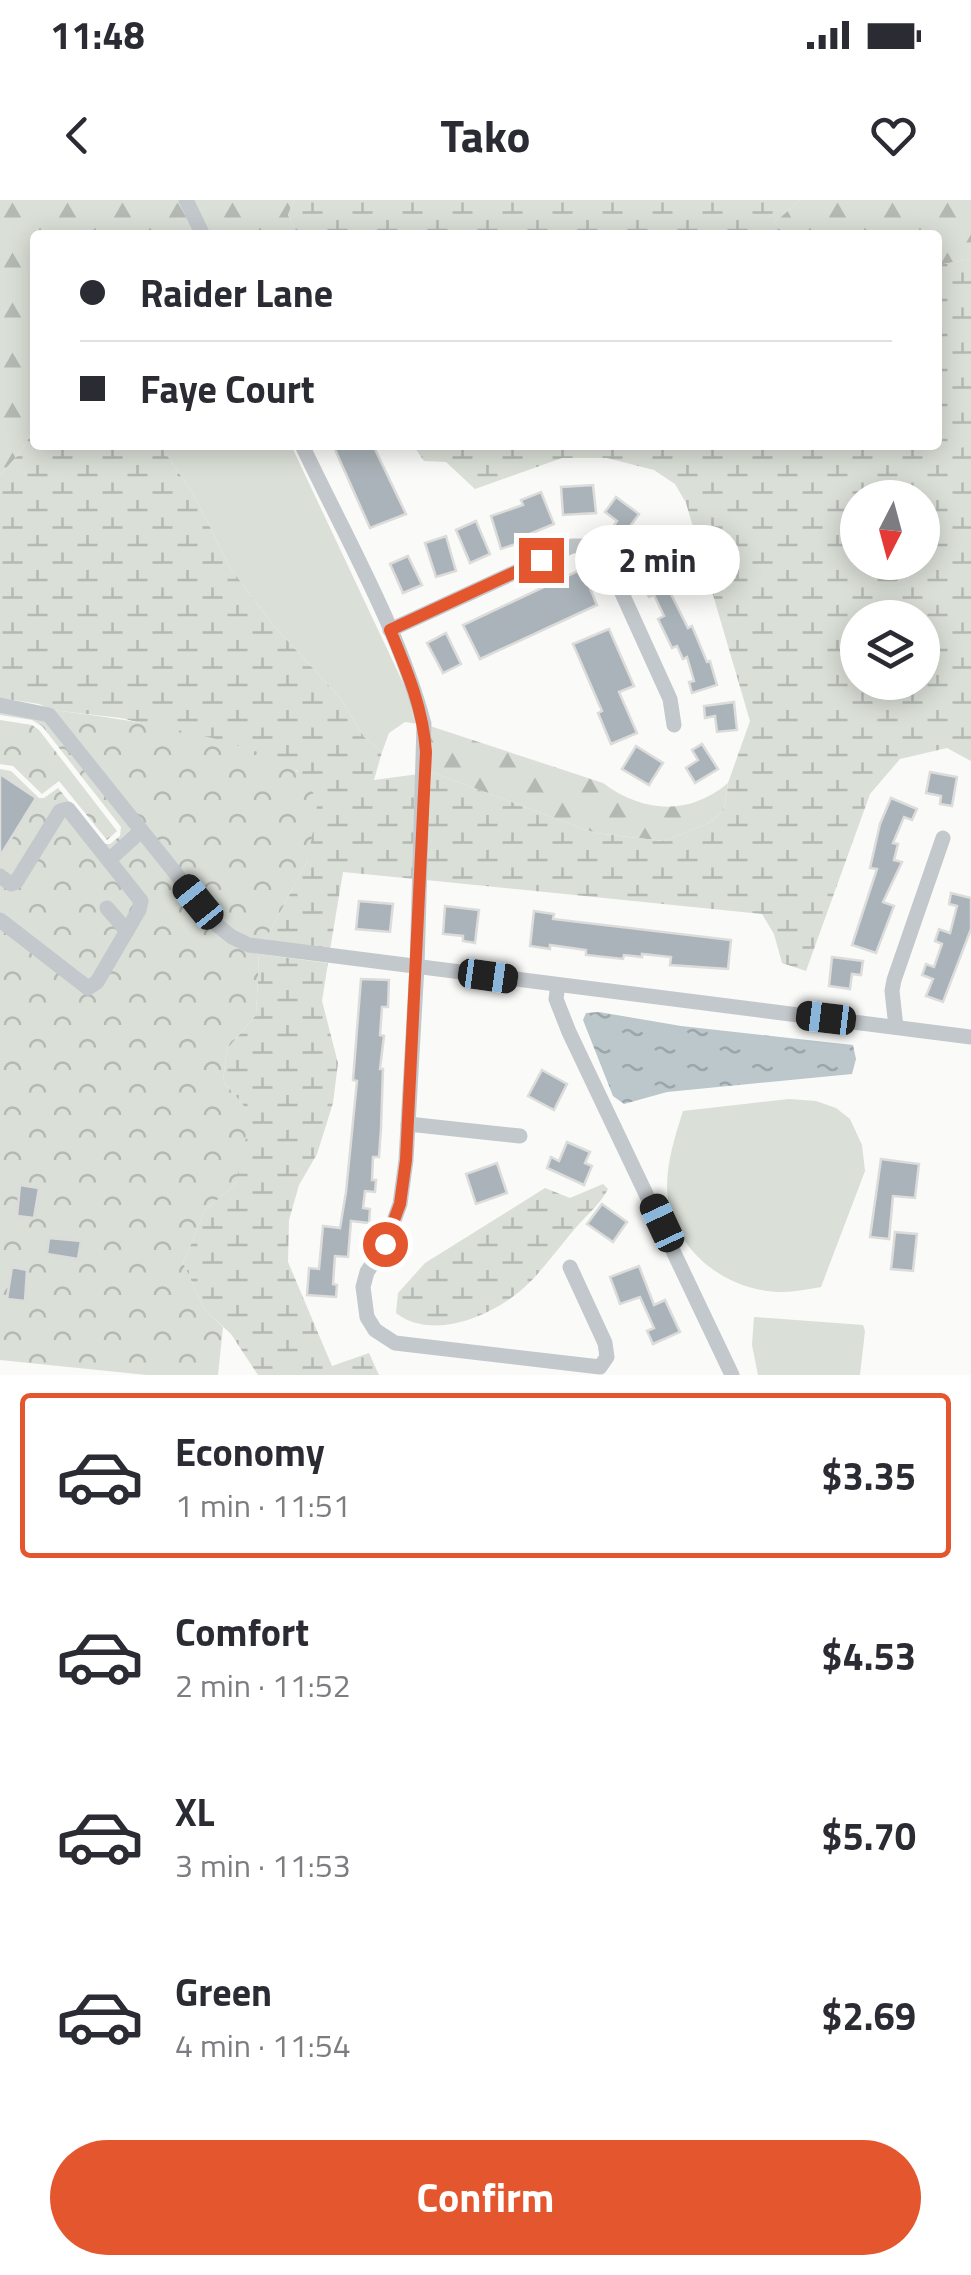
<!DOCTYPE html>
<meta charset="utf-8">
<style>
:root{--surface:#fff;--page:#f7f7f7;--text:#2b2b33;--muted:#7c7c81;--line:#e1e1e2;--accent:#e4572e}
body{margin:0;font-family:"Titillium Web",sans-serif;background:var(--page);color:var(--text);height:100vh;display:flex;flex-direction:column;font-size:38px;white-space:nowrap}
*{box-sizing:border-box;margin:0}
p{font-size:32px;color:var(--muted)}
.icon{flex:none;width:55px;height:55px;fill:none;stroke:currentColor;stroke-width:2;stroke-linecap:round;stroke-linejoin:round}
.map{position:relative;height:1175px;overflow:hidden}
.panel{display:flex;flex-direction:column;background:var(--surface);flex:1}
.panel>*{flex:none}
.top-card{position:absolute;left:30px;top:30px;width:912px;height:220px;border-radius:10px;box-shadow:0 5px 25px #0003;display:grid;align-content:center;height:220px;padding:0 50px;background:var(--surface)}
.needle{width:65px;rotate:186deg}
.buttons{position:absolute;left:840px;top:280px;display:grid;gap:20px}
.buttons a{display:grid;place-items:center;width:100px;height:100px;border-radius:50%;background:var(--surface);box-shadow:0 5px 25px #0003;font-size:50px}
.end{position:absolute;width:45px;height:45px;margin:-22px;border:12px solid #e4572e;background:#fff;box-shadow:0 0 0 5px #fff}
.from{border-radius:50%}
.bubble{position:absolute;height:70px;border-radius:35px;background:var(--surface);box-shadow:0 5px 25px #0003;font-size:32px;font-weight:700;line-height:70px;text-align:center}
.car{position:absolute;width:30px;height:60px;margin:-30px -15px;border-radius:12px;box-shadow:0 0 8px 2px #0007;background:linear-gradient(#222 24%,#8ab4d8 0 40%,#222 0 76%,#8ab4d8 0 86%,#222 0)}
.top-card b{display:flex;align-items:center;gap:35px;height:95px;font-size:38px}
.top-card b+b{border-top:2px solid var(--line)}
.top-card i{width:25px;height:25px;background:var(--text)}
ul{padding:18px 0 0;list-style:none}
li{display:flex;align-items:center;gap:30px;height:165px;margin:0 20px 15px;padding:0 30px;border:5px solid transparent;border-radius:10px}
li div{flex:1}
li b{display:block;font-size:38px}
li em{font-style:normal;font-weight:700}
li.active{border-color:var(--accent)}
li>.icon{width:90px;height:90px;stroke-width:1.5}
.button{display:flex;gap:20px;margin-top:auto;padding:20px 50px}
.button a{flex:1;height:115px;border-radius:60px;background:var(--accent);color:#fff;font-size:40px;font-weight:700;line-height:115px;text-align:center}
.status{display:flex;justify-content:space-between;align-items:center;height:70px;padding:0 50px;background:var(--surface);direction:ltr}
.status svg{height:28px;fill:currentColor}
header{display:flex;justify-content:space-between;align-items:center;height:130px;padding:0 50px;background:var(--surface);font-size:45px;font-weight:700}
.map>svg:first-child{display:block}
</style>
<div class="status"><b>11:48</b><svg viewBox="0 0 49 12"><path d="M0 12V9h3v3zM5 12V6h3v6zM10 12V3h3v9zM15 12V0h3v12zM26 1h20v11H26zM47 4h2v5h-2z"/></svg></div>
<header><svg class="icon" aria-label="back" viewBox="0 0 24 24"><path d="M15 5l-7 7 7 7"/></svg>Tako<svg class="icon" aria-label="heart" viewBox="0 0 24 24"><path d="M12 20l-8-8c-3-5 5-10 8-4 3-6 11-1 8 4z"/></svg></header>
<div class="map">
<svg width="971" height="1175" viewBox="0 0 971 1175">
<defs>
<pattern id="forest-firs" width="22" height="20" patternUnits="userSpaceOnUse" patternTransform="scale(2.5)"><rect width="22" height="20" fill="#dadfd7"/><path d="M5 1l3.5 6h-7zM16 11l3.5 6h-7z" fill="#b4b9b4"/></pattern>
<pattern id="wetland-marsh" width="20" height="14" patternUnits="userSpaceOnUse" patternTransform="scale(2.5)"><rect width="20" height="14" fill="#dadfd7"/><path d="M1 5h8M5 5V1M11 12h8M15 12V8" fill="none" stroke="#b4b9b4"/></pattern>
<pattern id="park-crowns" width="20" height="18" patternUnits="userSpaceOnUse" patternTransform="scale(2.5)"><rect width="20" height="18" fill="#dadfd7"/><path d="M2 6a3 3 0 1 1 6 0M12 15a3 3 0 1 1 6 0" fill="none" stroke="#b4b9b4"/></pattern>
<pattern id="water-ripples" width="26" height="14" patternUnits="userSpaceOnUse" patternTransform="scale(2.5)"><rect width="26" height="14" fill="#bbc7cb"/><path d="M2 4q2-2 4 0t4 0M15 11q2-2 4 0t4 0" fill="none" stroke="#9ca6aa"/></pattern>
</defs>
<rect width="100%" height="100%" fill="#fafaf8"/>
<!-- grass -->
<g fill="#dadfd7">
<polygon points="160,245 291,245 413,504 418,524 405,522 389,533 382,552 364,537 340,498 274,426 231,369 195,297"/>
<path d="M789,899L816,901L836,908L850,919L862,945L865,971L821,1087C808,1089 795,1092 782,1092C724,1092 669,1047 667,987C667,961 675,936 683,911Z"/>
<polygon points="754,1117 863,1125 865,1131 860,1175 758,1175 752,1145"/>
</g>
<!-- forest -->
<g fill="url(#forest-firs)">
<polygon points="0,0 180,0 196,35 35,35 35,226 21,252 0,275"/>
<polygon points="193,0 294,0 288,15 298,35 209,35"/>
<polygon points="800,0 971,0 971,59 938,65 938,35 784,35 775,22"/>
<path d="M430,526L603,583C643,613 689,616 728,583L724,610L709,623L664,641L595,633L431,572Z"/>
</g>
<!-- wetland -->
<g fill="url(#wetland-marsh)" fill-rule="evenodd">
<polygon points="294,0 800,0 775,22 784,35 298,35 288,15"/>
<path d="M971,59V561L947,548L900,559L870,594L806,771L782,763L774,734L762,714L426,680L431,572L595,633L664,641L709,623L724,610L728,583L750,521L686,303L675,284L654,270L607,258H562L475,289L446,262L424,261L413,245H938V65ZM858,298H922V362H858ZM858,418H922V482H858Z"/>
<polygon points="35,226 35,245 160,245 195,297 231,369 274,426 340,498 364,537 382,552 374,580 419,574 415,679 343,672 330,750 264,742 308,660 298,571 237,547 121,518 52,510 39,504 0,498 0,275 21,252"/>
<polygon points="259,754 328,763 322,801 338,863 333,903 317,954 299,985 289,1020 288,1062 332,1166 369,1153 379,1175 258,1175 231,1134 205,1110 183,1063 205,1010 235,985 247,910 223,881 227,849 256,815"/>
<path d="M603,984L608,989C600,1004 590,1012 579,1024C562,1043 547,1065 529,1083C499,1113 434,1143 396,1113L398,1093L425,1063L545,988L570,998Z"/>
</g>
<!-- park -->
<g fill="url(#park-crowns)">
<path d="M52,510C119,518 237,535 294,569C304,575 311,591 318,600L308,660L264,742L235,732L220,720Z"/>
<polygon points="0,511 46,521 246,751 259,754 256,815 227,849 223,881 247,910 245,948 235,985 205,1010 183,1063 205,1110 223,1127 218,1175 147,1175 0,1160 0,569 11,571 39,598 44,598 58,588 104,644 110,644 120,636 121,627 42,526 32,520 0,515"/>
<polygon points="0,520 32,525 39,530 117,631 107,640 59,581 42,594 13,566 0,564"/>
</g>
<!-- water -->
<polygon fill="url(#water-ripples)" points="599,812 681,826 853,845 856,859 852,874 667,892 624,904 613,896 583,820 586,813"/>
<!-- building -->
<g fill="#aab3b9" stroke="#dcdcda" stroke-width="2.5">
<polygon points="333,245 373,245 406,314 370,328"/>
<polygon points="593,285 596,313 563,315 561,287"/>
<polygon points="541,292 554,324 520,338 522,342 501,349 491,316 523,305 521,300"/>
<polygon points="616,297 639,314 621,339 610,331 617,321 605,312"/>
<polygon points="476,321 490,354 470,363 456,330"/>
<polygon points="649,333 668,388 688,428 692,426 707,462 710,461 717,485 692,493 689,482 694,481 687,457 683,459 677,446 672,448 658,419 664,416 654,395 649,397 633,366 629,356 640,352 632,338"/>
<polygon points="446,336 456,371 436,377 425,343"/>
<polygon points="408,356 422,385 403,393 390,364"/>
<polygon points="582,369 597,405 480,459 463,425"/>
<polygon points="609,429 634,486 619,492 637,533 611,544 598,513 602,511 573,444"/>
<polygon points="446,433 461,464 443,473 427,443"/>
<polygon points="734,502 737,530 717,532 715,516 705,518 704,506"/>
<polygon points="702,544 718,569 695,583 686,568 698,560 692,550"/>
<polygon points="636,546 663,563 649,585 622,569"/>
<polygon points="930,572 957,577 952,606 940,604 941,596 926,593"/>
<polygon points="0,574 36,598 0,656"/>
<polygon points="891,598 917,609 912,620 904,617 893,643 898,644 894,660 902,662 883,702 894,706 876,753 852,745 877,669 870,668 880,624"/>
<polygon points="951,693 971,698 971,729 943,802 926,796 933,779 922,775 926,764 934,767 942,744 935,741 939,729 950,733 957,706 949,704"/>
<polygon points="359,701 393,704 390,732 356,729"/>
<polygon points="445,706 479,710 475,743 463,741 463,736 443,734"/>
<polygon points="534,711 554,714 553,719 731,740 728,769 670,765 671,757 642,754 642,757 624,755 623,759 586,755 586,750 550,745 550,749 530,746"/>
<polygon points="832,757 863,761 861,775 852,774 850,789 829,786"/>
<polygon points="361,779 389,780 388,807 382,807 380,835 384,836 380,869 383,869 381,928 379,957 373,957 372,980 376,980 375,992 365,991 363,1008 370,1009 369,1023 351,1021 348,1057 335,1056 333,1084 337,1085 336,1097 307,1095 309,1068 319,1069 323,1026 340,1028 346,992 357,881 353,880"/>
<polygon points="542,870 567,884 554,910 528,896"/>
<polygon points="567,942 590,952 585,963 592,966 584,985 547,968 551,957 559,961"/>
<polygon points="881,959 919,964 915,998 893,996 889,1039 870,1037"/>
<polygon points="497,963 507,993 476,1004 466,974"/>
<polygon points="20,985 39,988 34,1018 17,1016"/>
<polygon points="602,1004 627,1022 613,1042 587,1024"/>
<polygon points="895,1032 917,1034 913,1071 891,1069"/>
<polygon points="49,1038 81,1041 78,1059 47,1054"/>
<polygon points="639,1066 654,1105 665,1100 680,1132 653,1144 647,1131 654,1128 640,1097 620,1104 610,1077"/>
<polygon points="12,1067 27,1070 25,1101 7,1099"/>
</g>
<g fill="none" stroke-linecap="round" stroke-linejoin="round">
<!-- minor -->
<g stroke="#c3c8cc" stroke-width="15">
<polyline points="186,0 203,35"/>
<path d="M302,245C345,336 398,427 424,524L417,766L406,960L400,1004L385,1045L367,1072L363,1087L367,1117L375,1130L395,1143L600,1167L607,1157L605,1143L570,1067"/>
<polyline points="390,430 572,346 589,346 606,358 670,499 674,525"/>
<polyline points="0,505 49,515 217,725 232,737 249,745 971,837"/>
<polyline points="109,660 141,631"/>
<polyline points="0,676 11,684 16,682 60,611 68,609 141,701 139,710 97,782 88,788 0,720"/>
<polyline points="107,708 127,731"/>
<polyline points="558,785 556,799 569,832 732,1175"/>
<polyline points="896,827 892,791 894,780 943,638"/>
<polyline points="408,924 520,936"/>
</g>
</g>
<g fill="none" stroke-linecap="round" stroke-linejoin="round">
<!-- route -->
<path stroke="#e4572e" stroke-width="12" d="M385,1044L400,1004L406,960L426,552C423,508 407,471 390,430L541,360"/>
</g>
</svg>
<div class="buttons">
<a><svg class="needle" viewBox="-14 -14 28 28"><path d="M0-13l5 13h-10z" fill="#e53935"/><path d="M0 13l5-13h-10z" fill="#7c7c81"/></svg></a>
<a><svg class="icon" aria-label="layers" viewBox="0 0 24 24"><path d="M12 4l9 5-9 5-9-5zM3 14l9 5 9-5"/></svg></a>
</div>
<i class="end from" style="left:385px;top:1044px"></i>
<i class="end" style="left:541px;top:360px"></i>
<div class="bubble" style="left:575px;top:325px;width:165px">2 min</div>
<i class="car" style="left:198px;top:702px;rotate:321deg"></i>
<i class="car" style="left:488px;top:776px;rotate:98deg"></i>
<i class="car" style="left:826px;top:818px;rotate:277deg"></i>
<i class="car" style="left:662px;top:1023px;rotate:335deg"></i>
<div class="top-card">
<b><i class="from"></i>Raider Lane</b>
<b><i></i>Faye Court</b>
</div>
</div>
<section class="panel">
<ul>
<li class="active"><svg class="icon" aria-label="car" viewBox="0 0 24 24"><path d="M5 17H2v-5l4-1 3-4h7l3 4 3 1v5h-3M9 17h6M6 11h13"/><circle cx="7" cy="17" r="2"/><circle cx="17" cy="17" r="2"/></svg><div><b>Economy</b><p>1 min · 11:51</p></div><em>$3.35</em></li>
<li><svg class="icon" aria-label="car" viewBox="0 0 24 24"><path d="M5 17H2v-5l4-1 3-4h7l3 4 3 1v5h-3M9 17h6M6 11h13"/><circle cx="7" cy="17" r="2"/><circle cx="17" cy="17" r="2"/></svg><div><b>Comfort</b><p>2 min · 11:52</p></div><em>$4.53</em></li>
<li><svg class="icon" aria-label="car" viewBox="0 0 24 24"><path d="M5 17H2v-5l4-1 3-4h7l3 4 3 1v5h-3M9 17h6M6 11h13"/><circle cx="7" cy="17" r="2"/><circle cx="17" cy="17" r="2"/></svg><div><b>XL</b><p>3 min · 11:53</p></div><em>$5.70</em></li>
<li><svg class="icon" aria-label="car" viewBox="0 0 24 24"><path d="M5 17H2v-5l4-1 3-4h7l3 4 3 1v5h-3M9 17h6M6 11h13"/><circle cx="7" cy="17" r="2"/><circle cx="17" cy="17" r="2"/></svg><div><b>Green</b><p>4 min · 11:54</p></div><em>$2.69</em></li>
</ul>
<div class="button"><a>Confirm</a></div>
</section>
